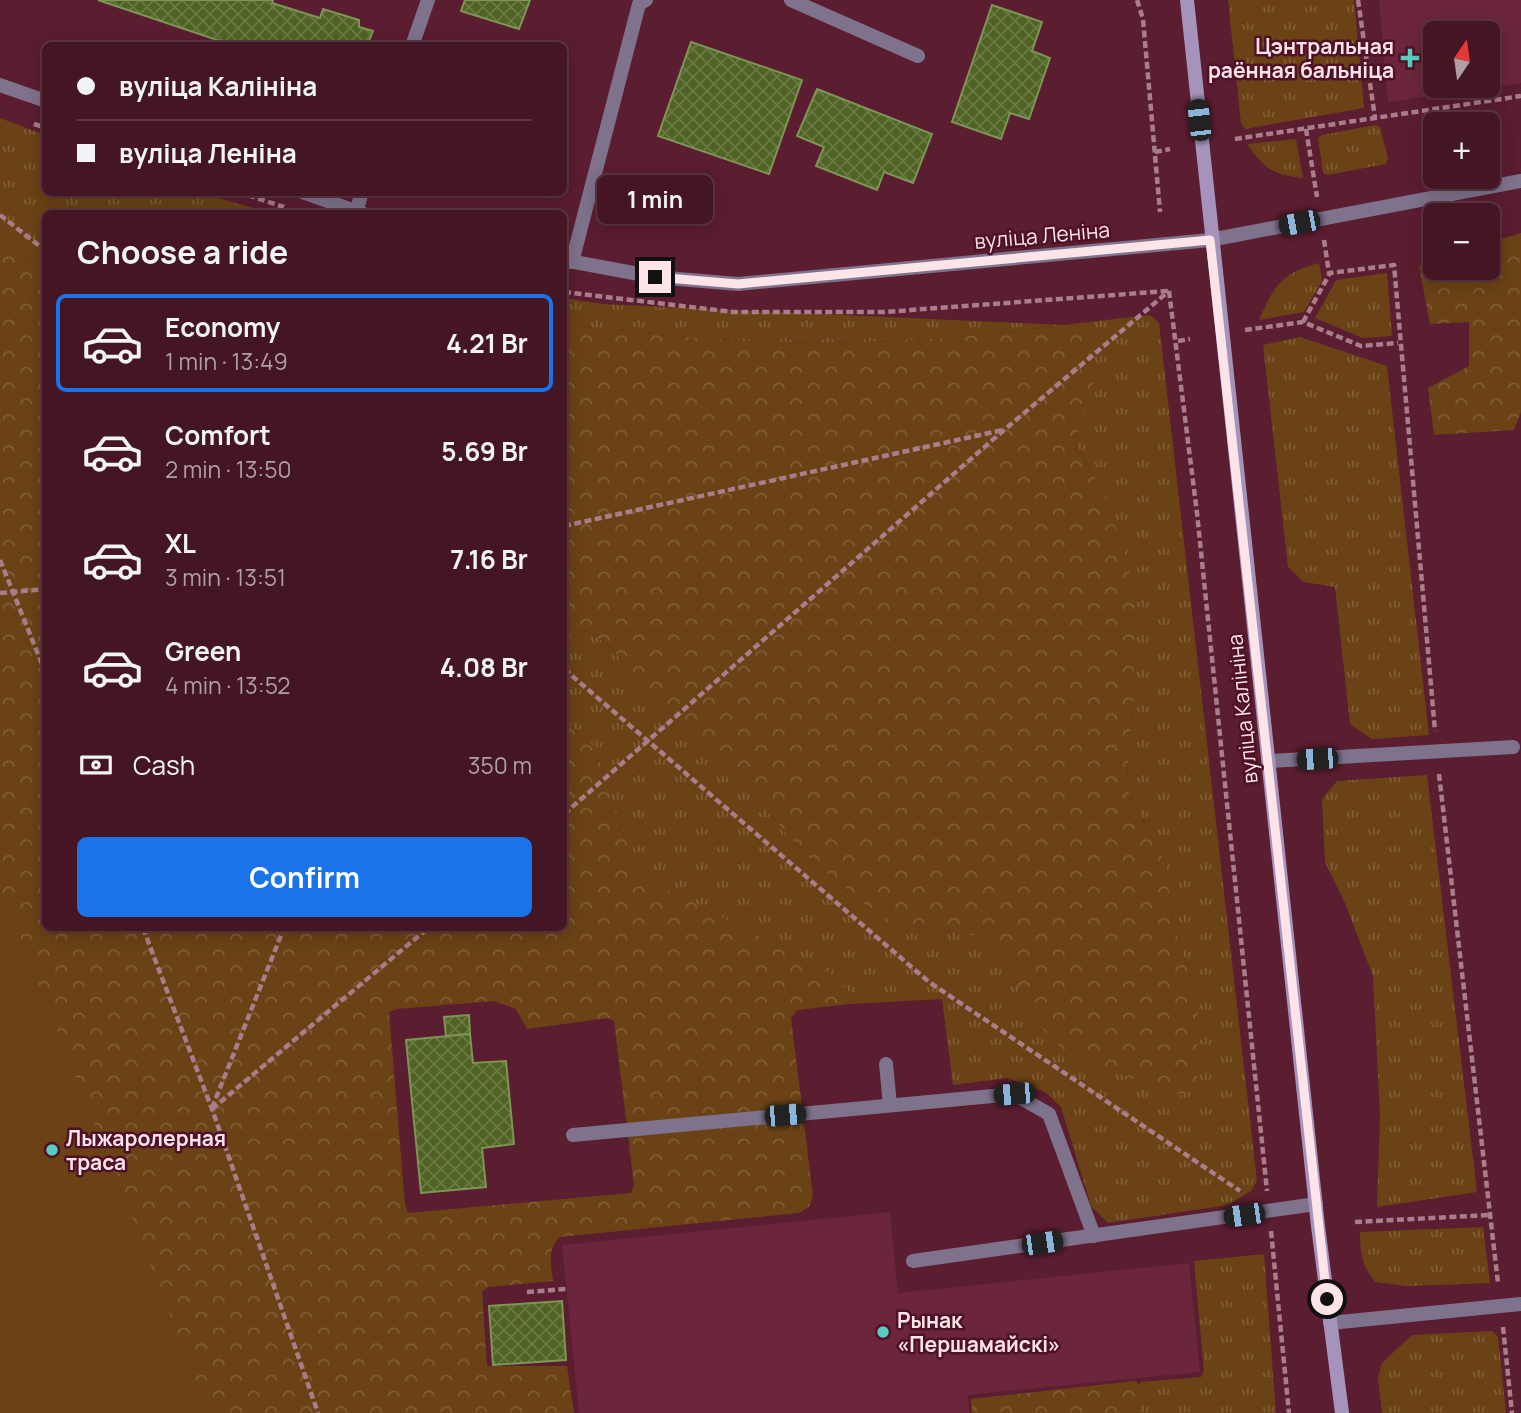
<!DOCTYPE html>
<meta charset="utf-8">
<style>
:root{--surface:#441624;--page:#4b1f2c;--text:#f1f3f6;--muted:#af9fa6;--line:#5c3541;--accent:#1a73e8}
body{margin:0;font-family:Manrope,sans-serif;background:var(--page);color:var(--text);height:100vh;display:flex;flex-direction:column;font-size:26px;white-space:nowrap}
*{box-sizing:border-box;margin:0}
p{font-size:23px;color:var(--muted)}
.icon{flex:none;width:38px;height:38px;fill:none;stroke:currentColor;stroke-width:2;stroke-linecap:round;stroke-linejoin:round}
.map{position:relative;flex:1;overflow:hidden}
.side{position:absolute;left:42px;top:210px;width:525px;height:721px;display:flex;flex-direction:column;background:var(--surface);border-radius:10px;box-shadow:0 4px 18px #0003,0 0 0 2px var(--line)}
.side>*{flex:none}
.top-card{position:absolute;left:42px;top:42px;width:525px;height:154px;border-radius:10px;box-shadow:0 4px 18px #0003,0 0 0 2px var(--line);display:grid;align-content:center;height:154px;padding:0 35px;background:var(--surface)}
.needle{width:46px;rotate:13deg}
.tools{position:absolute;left:1423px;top:21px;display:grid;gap:14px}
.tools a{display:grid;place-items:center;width:77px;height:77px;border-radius:10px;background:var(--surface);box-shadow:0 4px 18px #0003,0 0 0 2px var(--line);font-size:35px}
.end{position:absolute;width:32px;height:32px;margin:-16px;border:9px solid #fde4e9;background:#111;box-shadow:0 0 0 4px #111}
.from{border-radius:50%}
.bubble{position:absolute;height:49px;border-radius:10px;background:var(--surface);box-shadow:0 4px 18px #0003,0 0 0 2px var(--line);font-size:23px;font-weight:700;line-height:49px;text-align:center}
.car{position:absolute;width:21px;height:42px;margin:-21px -10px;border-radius:9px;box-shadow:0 0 5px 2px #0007;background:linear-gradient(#222 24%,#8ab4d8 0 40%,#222 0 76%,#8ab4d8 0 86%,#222 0)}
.top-card b{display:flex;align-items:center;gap:24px;height:66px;font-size:26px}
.top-card b+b{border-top:2px solid var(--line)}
.top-card i{width:18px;height:18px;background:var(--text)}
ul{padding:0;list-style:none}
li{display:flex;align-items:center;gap:21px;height:98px;margin:0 14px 10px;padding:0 21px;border:4px solid transparent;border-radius:10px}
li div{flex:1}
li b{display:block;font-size:26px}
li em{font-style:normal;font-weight:700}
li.on{border-color:var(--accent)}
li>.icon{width:63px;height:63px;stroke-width:1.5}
h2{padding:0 35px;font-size:32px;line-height:84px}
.pay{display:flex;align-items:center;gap:18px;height:77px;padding:0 35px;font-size:26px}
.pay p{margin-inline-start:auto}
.button{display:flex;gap:14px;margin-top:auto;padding:14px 35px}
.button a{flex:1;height:80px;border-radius:10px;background:var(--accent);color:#fff;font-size:28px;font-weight:700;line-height:80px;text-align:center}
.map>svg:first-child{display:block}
</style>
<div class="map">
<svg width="1521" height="1413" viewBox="0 0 1521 1413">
<defs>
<pattern id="grass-tufts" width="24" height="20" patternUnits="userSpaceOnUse" patternTransform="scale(1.75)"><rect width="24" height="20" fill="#6a4215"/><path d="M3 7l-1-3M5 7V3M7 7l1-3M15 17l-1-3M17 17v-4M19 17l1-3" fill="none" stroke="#805d37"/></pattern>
<pattern id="forest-crowns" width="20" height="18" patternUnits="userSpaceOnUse" patternTransform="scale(1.75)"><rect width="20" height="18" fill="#6a4215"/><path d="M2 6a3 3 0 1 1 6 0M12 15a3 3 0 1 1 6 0" fill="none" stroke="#805d37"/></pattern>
<pattern id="building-cross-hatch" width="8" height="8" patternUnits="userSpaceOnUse" patternTransform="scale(1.75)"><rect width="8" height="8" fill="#4f6424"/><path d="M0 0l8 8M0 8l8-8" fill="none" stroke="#697a44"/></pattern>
</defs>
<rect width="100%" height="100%" fill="#5b1d30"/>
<!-- built -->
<g fill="#6b263b" fill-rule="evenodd">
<path d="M1379,0H1521V83L1388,102ZM1435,33H1488V86H1435Z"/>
<polygon points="890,1212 898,1293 1189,1263 1200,1372 968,1395 969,1413 579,1413 562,1245"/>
</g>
<!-- grass -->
<g fill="url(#grass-tufts)">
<polygon points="1228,0 1354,0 1364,108 1245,129 1241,123"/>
<polygon points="0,118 45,135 46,192 202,193 270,213 46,214 45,268 29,260 0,236"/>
<polygon points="1375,125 1380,127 1388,158 1386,164 1327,175 1323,173 1318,138 1322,135"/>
<path d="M1296,139L1303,178C1273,175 1264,168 1247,144Z"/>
<path d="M1319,263L1322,281L1304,312L1259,320C1275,284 1281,274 1319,263Z"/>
<polygon points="1387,273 1392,336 1363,338 1315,318 1336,280"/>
<path d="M564,298L602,304L1063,325L1150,315L1159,323L1257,1181L1251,1191L1228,1205L1108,1223L1091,1206L1061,1107L1045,1092L1007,1078L953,1085L942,999L850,1004L853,995L641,876L633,862L595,748L564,719V638L586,630L610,646L643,686L731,771L806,855L865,905L892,922L984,937L1009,961L1027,1013L1198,1002L1172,920L1166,864L1126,787L1133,711L1106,497L1075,443L1084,412L1063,325C954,340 839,347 728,340C673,336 618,330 564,325Z"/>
<polygon points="1300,337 1387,366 1429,735 1372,739 1350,724 1335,587 1304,582 1288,567 1263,345"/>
<polygon points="1427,775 1477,1192 1377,1207 1380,1116 1373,976 1345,903 1325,862 1322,799 1337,781"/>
<path d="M1483,1227L1490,1283L1407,1286L1375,1282C1362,1265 1360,1253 1360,1232Z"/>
<polygon points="1264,1254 1276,1413 1141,1413 1140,1382 1201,1377 1204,1371 1194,1261"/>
<polygon points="1492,1331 1498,1337 1506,1413 1382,1413 1378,1377 1382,1363 1412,1335"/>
</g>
<!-- forest -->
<g fill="url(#forest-crowns)" fill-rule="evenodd">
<polygon points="1521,233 1521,412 1514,430 1434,435 1428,388 1469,366 1469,322 1430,324 1419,266 1435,261 1435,268 1488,268 1488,243"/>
<path d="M0,236L29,260L45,268L46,928H564V719L595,747L633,862L641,876L830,972L853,995L850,1004L797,1010L791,1018L813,1196L809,1207L799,1213L560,1237C547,1249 551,1263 553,1281L488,1287L482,1292L487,1366H567L574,1413H0ZM494,1001L516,1009L527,1029L608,1018L614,1021L634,1185L631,1193L408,1213L405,1204L389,1012L397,1009Z"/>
<path d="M564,325C618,330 673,336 728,340C839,347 954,340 1063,325L1087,341L1095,379L1075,443L1106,497L1135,589L1133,711L1126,787L1166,864L1172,920L1198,1002L1197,1085L1183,1096L1069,1056L1027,1013L1009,961L984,937L892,922L865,905L806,855L731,771L643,686L610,646L586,630L564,638Z"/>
<polygon points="1135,1381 1143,1387 1141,1413 972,1413 971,1399"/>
</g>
<!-- garden -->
<polygon fill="#6a4215" points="0,887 209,1413 0,1413"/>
<!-- building -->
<g fill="url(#building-cross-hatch)" stroke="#7e9555" stroke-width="2">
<polygon points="98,0 273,0 272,3 320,18 323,9 359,20 359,27 373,31 369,41 383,46 235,46"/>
<polygon points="465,0 530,0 519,29 461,11"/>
<polygon points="992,5 1042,22 1032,51 1050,58 1029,119 1010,113 1001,139 952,122"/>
<polygon points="691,42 802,80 769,174 658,136"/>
<polygon points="817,89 932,134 913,183 884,172 877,190 816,166 824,147 797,136"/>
<polygon points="469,1015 470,1034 446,1036 444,1017"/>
<polygon points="470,1034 473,1063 506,1061 514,1144 482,1148 486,1187 421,1193 406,1040"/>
<polygon points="562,1301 566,1360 493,1365 489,1306"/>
</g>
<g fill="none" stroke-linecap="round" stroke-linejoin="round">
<!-- path -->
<g stroke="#a97d89" stroke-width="4.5" stroke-dasharray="7 3.5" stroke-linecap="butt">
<polyline points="1137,0 1143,19 1160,212"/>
<polyline points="1358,0 1375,118"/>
<polyline points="34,124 46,128"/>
<polyline points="1306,129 1317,197"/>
<polyline points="1235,139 1521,96"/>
<polyline points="1155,152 1170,149"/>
<polyline points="238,192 284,207"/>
<polyline points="0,215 46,251"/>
<polyline points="1324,240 1329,273"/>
<polyline points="1169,291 1197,513 1267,1191"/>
<polyline points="564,292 733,312 884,312 1168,291"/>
<polyline points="1303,322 1330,273 1394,265 1435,731"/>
<polyline points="1245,330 1303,322 1361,346 1398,343"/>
<polyline points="1178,341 1190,339"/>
<polyline points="564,526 1003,430"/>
<polyline points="0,560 46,674"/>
<polyline points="0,593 46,589"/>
<polyline points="564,669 929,982 1240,1191"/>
<polyline points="1439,774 1498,1283"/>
<polyline points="564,814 1004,430 1169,291"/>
<polyline points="143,928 212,1109 318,1413"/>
<polyline points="212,1108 284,928"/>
<polyline points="212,1109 428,928"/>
<polyline points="1355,1222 1490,1215"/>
<polyline points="1271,1231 1289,1413"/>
<polyline points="527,1292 566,1289"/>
<polyline points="1503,1327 1512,1413"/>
</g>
<!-- service -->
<g stroke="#7e728c" stroke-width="14">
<polyline points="791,0 918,56"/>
<polyline points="412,46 428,0"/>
<polyline points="356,212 362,192"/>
<polyline points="572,262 639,4 646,0"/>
<polyline points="1269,761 1513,747"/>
<polyline points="886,1064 890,1105"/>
<polyline points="573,1135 1014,1094 1049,1114 1094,1236"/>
<polyline points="913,1261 1316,1204"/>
</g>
<!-- tertiary -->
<g stroke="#7e728c" stroke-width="14">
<polyline points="0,85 46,101"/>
<polyline points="302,192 364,214"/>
<polyline points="564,260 655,277 738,284 1210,240 1521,181"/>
<polyline points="1330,1323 1521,1304"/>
</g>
<!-- secondary -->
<polyline stroke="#a693bc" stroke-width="14" points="1187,0 1318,1226 1342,1413"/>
</g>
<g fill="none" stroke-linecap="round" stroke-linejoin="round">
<!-- route -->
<polyline stroke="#fde4e9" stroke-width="9" points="655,277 738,284 1210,240 1327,1299"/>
</g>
<!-- markers -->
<g fill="#58cec1" stroke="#4f1126" stroke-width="2.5">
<path d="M1406.5 47.5h7v7h7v7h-7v7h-7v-7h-7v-7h7z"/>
<circle cx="52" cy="1150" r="7"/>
<circle cx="883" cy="1332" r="7"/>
</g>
<g text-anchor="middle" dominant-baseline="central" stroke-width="5" stroke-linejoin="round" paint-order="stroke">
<!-- poi labels -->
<g font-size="21" font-weight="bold" fill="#fde4e9" stroke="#4f1126" text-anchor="start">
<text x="1394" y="46" text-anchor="end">Цэнтральная<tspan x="1394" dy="24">раённая бальніца</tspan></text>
<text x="66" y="1138">Лыжаролерная<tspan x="66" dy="24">траса</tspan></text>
<text x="897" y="1320">Рынак<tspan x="897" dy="24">«Першамайскі»</tspan></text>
</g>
<!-- street labels -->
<g font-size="21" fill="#fde4e9" stroke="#4f1126">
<text transform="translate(1042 235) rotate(-5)">вуліца Леніна</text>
<text transform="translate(1242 709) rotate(-96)">вуліца Калініна</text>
</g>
</g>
</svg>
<div class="tools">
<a><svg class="needle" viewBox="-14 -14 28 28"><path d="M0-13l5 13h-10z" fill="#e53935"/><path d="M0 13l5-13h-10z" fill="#af9fa6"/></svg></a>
<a>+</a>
<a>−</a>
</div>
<i class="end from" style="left:1327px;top:1299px"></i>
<i class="end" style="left:655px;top:277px"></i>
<div class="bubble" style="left:597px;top:175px;width:116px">1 min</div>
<i class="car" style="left:1199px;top:120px;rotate:354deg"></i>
<i class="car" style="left:1299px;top:223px;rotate:259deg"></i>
<i class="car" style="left:1317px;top:759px;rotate:267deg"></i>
<i class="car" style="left:1014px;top:1094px;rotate:265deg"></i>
<i class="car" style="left:785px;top:1115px;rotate:85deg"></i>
<i class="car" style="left:1244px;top:1215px;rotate:262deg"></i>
<i class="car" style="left:1042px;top:1243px;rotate:82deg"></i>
<div class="top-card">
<b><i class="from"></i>вуліца Калініна</b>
<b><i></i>вуліца Леніна</b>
</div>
<section class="side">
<h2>Choose a ride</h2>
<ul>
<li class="on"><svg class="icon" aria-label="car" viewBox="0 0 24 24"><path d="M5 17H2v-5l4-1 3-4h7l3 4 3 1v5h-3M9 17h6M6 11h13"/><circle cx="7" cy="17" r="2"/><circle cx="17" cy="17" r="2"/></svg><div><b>Economy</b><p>1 min · 13:49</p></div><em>4.21 Br</em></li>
<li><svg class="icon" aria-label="car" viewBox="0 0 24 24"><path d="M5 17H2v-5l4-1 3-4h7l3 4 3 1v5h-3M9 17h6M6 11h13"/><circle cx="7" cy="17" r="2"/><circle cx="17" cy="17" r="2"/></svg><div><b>Comfort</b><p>2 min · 13:50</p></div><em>5.69 Br</em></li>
<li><svg class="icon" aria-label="car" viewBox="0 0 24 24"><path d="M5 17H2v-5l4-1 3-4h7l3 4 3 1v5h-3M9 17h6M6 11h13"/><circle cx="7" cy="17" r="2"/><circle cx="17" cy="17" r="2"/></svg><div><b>XL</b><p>3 min · 13:51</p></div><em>7.16 Br</em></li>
<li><svg class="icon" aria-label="car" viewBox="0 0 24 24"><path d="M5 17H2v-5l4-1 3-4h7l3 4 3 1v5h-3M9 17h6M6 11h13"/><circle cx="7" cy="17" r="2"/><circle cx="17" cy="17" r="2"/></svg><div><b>Green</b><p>4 min · 13:52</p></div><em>4.08 Br</em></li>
</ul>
<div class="pay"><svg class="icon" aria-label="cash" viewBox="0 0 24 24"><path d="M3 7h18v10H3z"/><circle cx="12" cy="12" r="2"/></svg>Cash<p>350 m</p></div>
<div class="button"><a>Confirm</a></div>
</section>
</div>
